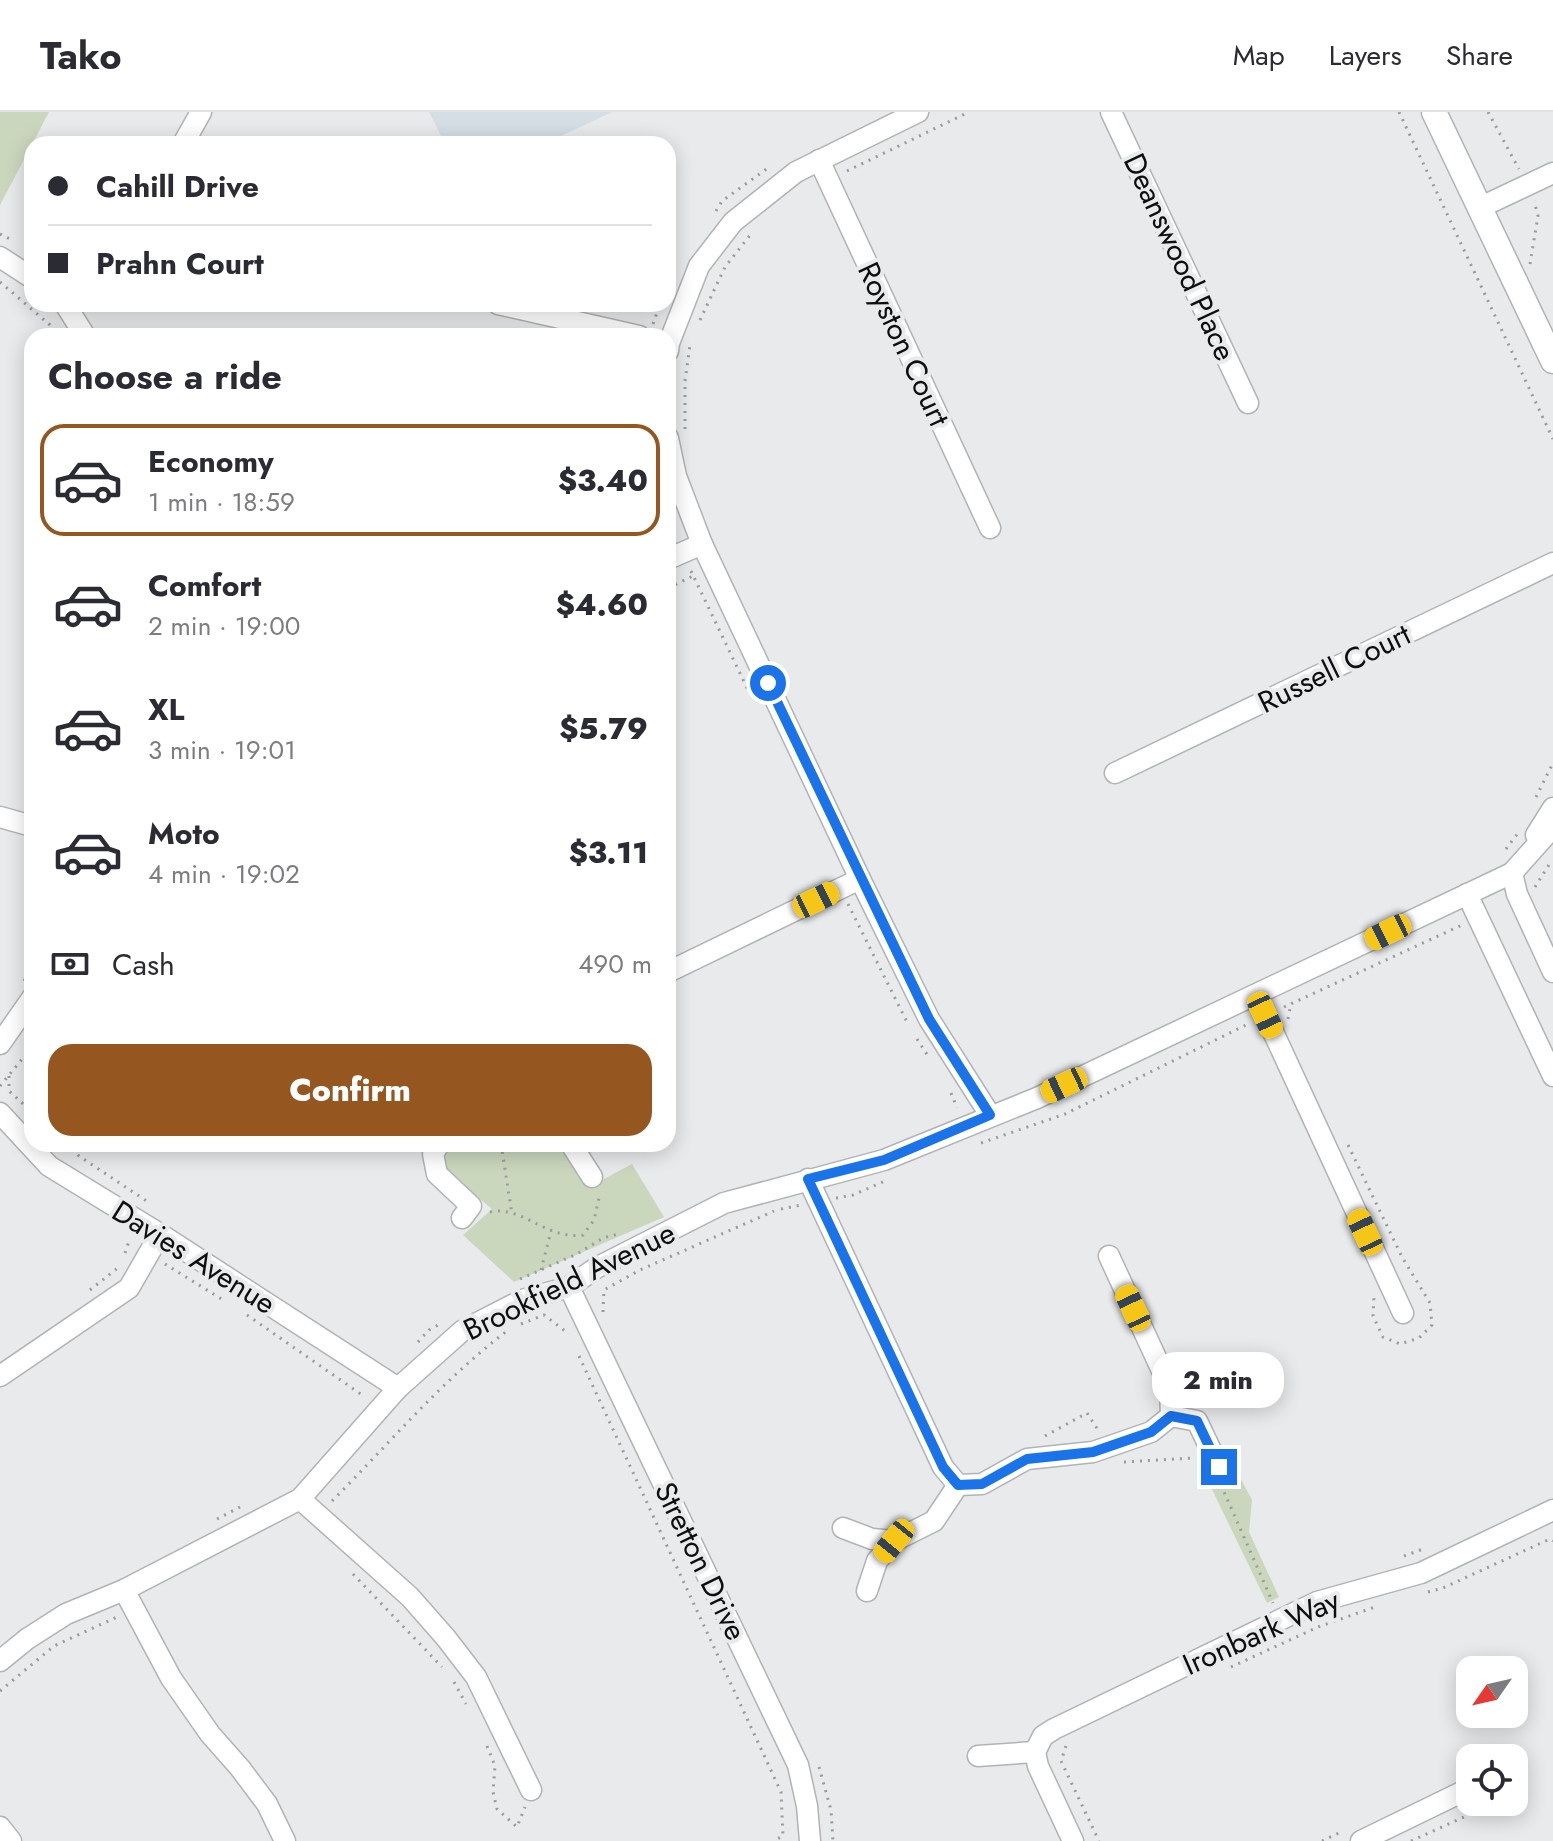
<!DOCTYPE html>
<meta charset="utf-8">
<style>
:root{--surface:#fff;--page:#f2f2f3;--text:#2b2b33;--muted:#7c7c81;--line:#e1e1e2;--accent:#965620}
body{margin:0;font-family:Jost,sans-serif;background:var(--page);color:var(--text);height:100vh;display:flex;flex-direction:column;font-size:30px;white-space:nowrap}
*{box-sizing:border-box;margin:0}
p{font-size:26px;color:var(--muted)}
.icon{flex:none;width:44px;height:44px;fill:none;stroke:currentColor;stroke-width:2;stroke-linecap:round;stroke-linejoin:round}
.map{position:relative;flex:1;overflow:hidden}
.panel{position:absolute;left:24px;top:216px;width:652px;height:824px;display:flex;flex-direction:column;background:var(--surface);border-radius:24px;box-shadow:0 4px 20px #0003}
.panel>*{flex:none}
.guide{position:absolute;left:24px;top:24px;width:652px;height:176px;border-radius:24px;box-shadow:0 4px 20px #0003;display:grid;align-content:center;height:176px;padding:0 24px;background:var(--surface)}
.needle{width:52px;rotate:236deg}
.fabs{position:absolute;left:1456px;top:1544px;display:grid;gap:16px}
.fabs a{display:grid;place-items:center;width:72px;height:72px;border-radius:16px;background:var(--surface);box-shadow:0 4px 20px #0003;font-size:40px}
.end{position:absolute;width:36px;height:36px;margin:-18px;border:10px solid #1a73e8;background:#fff;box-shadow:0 0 0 4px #fff}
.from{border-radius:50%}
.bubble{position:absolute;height:56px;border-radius:24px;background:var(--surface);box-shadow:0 4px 20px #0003;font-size:26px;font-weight:800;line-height:56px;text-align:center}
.car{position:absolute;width:24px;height:48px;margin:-24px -12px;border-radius:10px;box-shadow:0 0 6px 2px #0007;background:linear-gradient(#f5c518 24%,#345 0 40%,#f5c518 0 76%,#345 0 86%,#f5c518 0)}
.guide b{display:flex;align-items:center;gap:28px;height:76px;font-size:30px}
.guide b+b{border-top:2px solid var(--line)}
.guide i{width:20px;height:20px;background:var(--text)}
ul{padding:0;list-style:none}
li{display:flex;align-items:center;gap:24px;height:112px;margin:0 16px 12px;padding:0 8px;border:4px solid transparent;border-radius:24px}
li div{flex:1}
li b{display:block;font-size:30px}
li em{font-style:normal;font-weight:800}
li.current{border-color:var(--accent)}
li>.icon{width:72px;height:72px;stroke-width:1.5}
h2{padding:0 24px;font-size:36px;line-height:96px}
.pay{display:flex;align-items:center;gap:20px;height:88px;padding:0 24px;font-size:30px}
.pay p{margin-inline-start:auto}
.action{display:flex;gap:16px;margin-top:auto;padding:16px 24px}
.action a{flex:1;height:92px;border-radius:24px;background:var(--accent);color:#fff;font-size:32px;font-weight:800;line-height:92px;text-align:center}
header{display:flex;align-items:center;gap:48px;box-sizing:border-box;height:112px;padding:0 40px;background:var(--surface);border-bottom:2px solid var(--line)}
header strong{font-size:38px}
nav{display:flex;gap:44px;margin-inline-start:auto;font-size:28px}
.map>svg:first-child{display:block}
</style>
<header>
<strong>Tako</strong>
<nav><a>Map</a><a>Layers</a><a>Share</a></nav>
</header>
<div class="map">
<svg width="1553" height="1729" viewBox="0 0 1553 1729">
<rect width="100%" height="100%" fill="#e8eaec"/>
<!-- built -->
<polygon fill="#d5dee5" points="429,0 612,0 544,32 445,32"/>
<!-- green -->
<g fill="#cbd7bd">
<polygon points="0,0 49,0 0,93"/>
<polygon points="448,1032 561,1032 589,1075 632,1052 664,1105 514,1170 463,1123 492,1097 436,1051"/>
<polygon points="1234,1354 1252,1388 1249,1420 1279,1485 1267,1491 1207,1367"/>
</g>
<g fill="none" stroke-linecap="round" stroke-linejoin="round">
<defs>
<g id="minor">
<polyline points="1111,0 1248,291"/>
<polyline points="183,32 201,0"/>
<polyline points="819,48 990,416"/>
<polyline points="1479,96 1553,61"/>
<polyline points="0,145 32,166"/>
<polyline points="65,192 85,224"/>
<polyline points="498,192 639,224"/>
<polyline points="668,239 669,231 699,154 733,110 796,60 918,0"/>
<polyline points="668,326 676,364 702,432 860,767 929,907 990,1003"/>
<polyline points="668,447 702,432"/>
<polyline points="1115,661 1553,451"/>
<polyline points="0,705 32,714"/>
<polyline points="1536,723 1553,696"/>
<polyline points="1512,761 1517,782 1553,860"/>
<polyline points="1467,782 1553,964"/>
<polyline points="668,860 860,767"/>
<polyline points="1256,883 1403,1201"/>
<polyline points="0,932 32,886"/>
<polyline points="0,1001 49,1054 160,1122 398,1276"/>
<polyline points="439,1032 433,1042 437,1062 471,1094 462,1106"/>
<polyline points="571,1032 592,1065"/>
<polyline points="808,1067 943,1355 958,1373 982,1372 1027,1347 1093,1340 1151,1320 1171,1304 1170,1276 1109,1144"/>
<polyline points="569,1175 798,1653 807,1694 810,1729"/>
<polyline points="0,1264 129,1176 160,1122"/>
<polyline points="1171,1304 1197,1309 1219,1355"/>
<polyline points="300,1387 410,1485 446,1526 476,1565 531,1678"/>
<polyline points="843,1416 872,1427 894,1429 934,1409 958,1373"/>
<polyline points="124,1478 171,1566 210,1622 240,1656 267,1692 285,1729"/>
<polyline points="867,1479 877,1449 894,1429"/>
<polyline points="0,1549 27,1527 66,1502 124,1478 300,1387 398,1276 462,1219 522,1188 569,1175 596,1156 724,1091 884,1048 1037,986 1512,761 1553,715"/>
<polyline points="1035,1640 1043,1624 1054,1617 1317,1490 1421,1461 1553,1398"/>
<polyline points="1035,1640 1038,1654 1073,1729"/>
<polyline points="978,1644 1035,1640"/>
<polyline points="0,1715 11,1729"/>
<polyline points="1361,1729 1470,1676"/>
</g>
<polyline id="tertiary" points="1434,0 1553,249"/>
</defs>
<!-- minor casing -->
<use href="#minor" stroke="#b1b3b5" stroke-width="23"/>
<!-- tertiary casing -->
<use href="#tertiary" stroke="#b1b3b5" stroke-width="27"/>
<!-- path -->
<g stroke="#999b9c" stroke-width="3" stroke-dasharray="2 6" stroke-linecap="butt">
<polyline points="1399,0 1553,327"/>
<polyline points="1488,0 1519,57"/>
<polyline points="847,59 969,0"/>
<polyline points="716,99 722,89 768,56"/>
<polyline points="0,122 10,127"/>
<polyline points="1530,152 1538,104 1534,89"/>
<polyline points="0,170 50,213 57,224"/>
<polyline points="700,208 725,155 751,122"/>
<polyline points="653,212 660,192"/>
<polyline points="685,317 685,269 690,233"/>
<polyline points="668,411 674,423"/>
<polyline points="691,459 748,578"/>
<polyline points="668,476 693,464"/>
<polyline points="1536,685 1553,651"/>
<polyline points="1506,737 1518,721"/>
<polyline points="1535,775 1552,748"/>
<polyline points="848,792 907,910"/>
<polyline points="24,869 32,854"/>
<polyline points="1284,895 1462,813"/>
<polyline points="1288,907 1291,891"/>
<polyline points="917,927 930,947"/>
<polyline points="9,964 9,979 32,1000"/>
<polyline points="0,974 32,935"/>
<polyline points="951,981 957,996"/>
<polyline points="981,1031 1065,1002 1248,912"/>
<polyline points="66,1032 79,1044 148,1090"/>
<polyline points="501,1032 512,1102"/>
<polyline points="1348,1033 1402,1145 1430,1191 1432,1213 1419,1226 1400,1232 1383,1225 1373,1204 1374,1184"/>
<polyline points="836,1086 853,1083 885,1069"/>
<polyline points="781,1097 801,1093"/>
<path d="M490,1100C522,1093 546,1128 583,1123L594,1108L600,1082"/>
<polyline points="125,1141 130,1126"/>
<polyline points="165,1152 223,1188"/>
<polyline points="541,1158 551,1119"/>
<polyline points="520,1167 577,1142 603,1126 618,1122"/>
<polyline points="90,1178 119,1155"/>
<polyline points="603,1200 604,1178 640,1158 774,1099"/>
<polyline points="247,1203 365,1285"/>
<polyline points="521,1212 544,1203 569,1222"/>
<polyline points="418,1230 429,1218 440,1212"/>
<polyline points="579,1244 781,1680 783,1724 773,1729"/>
<polyline points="1045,1324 1087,1301 1098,1318"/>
<polyline points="1124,1350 1193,1346"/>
<polyline points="1221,1373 1273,1491"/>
<path d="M332,1389C390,1331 441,1269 507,1219"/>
<polyline points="217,1407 242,1394"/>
<polyline points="1404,1444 1423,1437"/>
<polyline points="353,1462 442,1555"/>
<polyline points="1428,1480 1443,1476 1550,1427 1553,1429"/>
<polyline points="1231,1555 1318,1515 1375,1495"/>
<polyline points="454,1570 466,1592"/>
<polyline points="0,1579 54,1534 117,1505"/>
<polyline points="487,1634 495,1654 493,1680 497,1697 517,1715 525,1695"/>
<polyline points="1066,1634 1061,1649 1099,1729"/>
<polyline points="819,1655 831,1698 833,1729"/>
<polyline points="1322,1729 1343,1719"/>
<polyline points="1411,1729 1475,1700 1478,1693"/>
</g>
<!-- minor -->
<use href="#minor" stroke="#fff" stroke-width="20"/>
<!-- tertiary -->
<use href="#tertiary" stroke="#fff" stroke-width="24"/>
</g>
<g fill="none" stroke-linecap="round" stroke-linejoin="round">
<!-- route -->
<polyline stroke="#1a73e8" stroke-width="10" points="768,571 929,907 990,1003 884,1048 808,1067 943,1355 958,1373 982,1372 1027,1347 1093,1340 1151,1320 1171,1304 1197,1309 1219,1355"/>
</g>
<g text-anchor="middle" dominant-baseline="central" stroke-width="8" stroke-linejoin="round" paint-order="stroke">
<!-- street labels -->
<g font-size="30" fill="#0d0e0f" stroke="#e8eaec">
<text transform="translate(1180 145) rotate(65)">Deanswood Place</text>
<text transform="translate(904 232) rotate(65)">Royston Court</text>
<text transform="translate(1334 556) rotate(-26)">Russell Court</text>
<text transform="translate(194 1145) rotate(32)">Davies Avenue</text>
<text transform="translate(569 1169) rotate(-26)">Brookfield Avenue</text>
<text transform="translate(701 1449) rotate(64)">Stretton Drive</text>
<text transform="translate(1261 1520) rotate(-24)">Ironbark Way</text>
</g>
</g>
</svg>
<div class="fabs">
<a><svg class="needle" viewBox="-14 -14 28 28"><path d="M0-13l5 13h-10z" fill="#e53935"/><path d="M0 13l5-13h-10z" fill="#7c7c81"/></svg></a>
<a><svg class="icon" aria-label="locate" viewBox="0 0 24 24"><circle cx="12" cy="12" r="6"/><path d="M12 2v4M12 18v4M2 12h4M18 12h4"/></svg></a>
</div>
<i class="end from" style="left:768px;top:571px"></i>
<i class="end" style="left:1219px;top:1355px"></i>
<div class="bubble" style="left:1152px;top:1240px;width:132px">2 min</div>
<i class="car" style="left:816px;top:788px;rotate:64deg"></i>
<i class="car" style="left:1388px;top:820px;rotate:244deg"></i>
<i class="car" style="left:1265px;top:903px;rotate:155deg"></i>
<i class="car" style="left:1064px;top:973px;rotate:245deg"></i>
<i class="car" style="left:1365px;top:1120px;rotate:335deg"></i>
<i class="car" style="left:1133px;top:1196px;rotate:335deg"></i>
<i class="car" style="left:894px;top:1429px;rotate:219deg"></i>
<div class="guide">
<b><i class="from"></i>Cahill Drive</b>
<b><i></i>Prahn Court</b>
</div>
<section class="panel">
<h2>Choose a ride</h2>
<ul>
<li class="current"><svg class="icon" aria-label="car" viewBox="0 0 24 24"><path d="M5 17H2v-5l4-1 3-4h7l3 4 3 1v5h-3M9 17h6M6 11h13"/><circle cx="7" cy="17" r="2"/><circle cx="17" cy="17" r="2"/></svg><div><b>Economy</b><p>1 min · 18:59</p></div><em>$3.40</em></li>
<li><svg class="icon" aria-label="car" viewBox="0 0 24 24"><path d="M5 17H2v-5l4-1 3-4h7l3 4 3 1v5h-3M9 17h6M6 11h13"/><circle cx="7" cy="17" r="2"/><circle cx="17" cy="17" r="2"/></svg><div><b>Comfort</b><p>2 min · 19:00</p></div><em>$4.60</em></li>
<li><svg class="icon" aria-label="car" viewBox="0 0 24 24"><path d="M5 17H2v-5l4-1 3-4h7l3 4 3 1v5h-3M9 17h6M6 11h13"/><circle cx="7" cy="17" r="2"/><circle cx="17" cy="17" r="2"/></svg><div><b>XL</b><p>3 min · 19:01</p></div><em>$5.79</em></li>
<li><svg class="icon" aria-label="car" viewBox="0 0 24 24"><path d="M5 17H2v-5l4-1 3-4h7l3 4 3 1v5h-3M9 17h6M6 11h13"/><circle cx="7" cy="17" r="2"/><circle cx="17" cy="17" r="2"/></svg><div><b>Moto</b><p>4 min · 19:02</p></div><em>$3.11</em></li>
</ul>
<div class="pay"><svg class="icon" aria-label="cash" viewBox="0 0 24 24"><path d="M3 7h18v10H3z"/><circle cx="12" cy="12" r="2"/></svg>Cash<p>490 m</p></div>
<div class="action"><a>Confirm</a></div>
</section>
</div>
